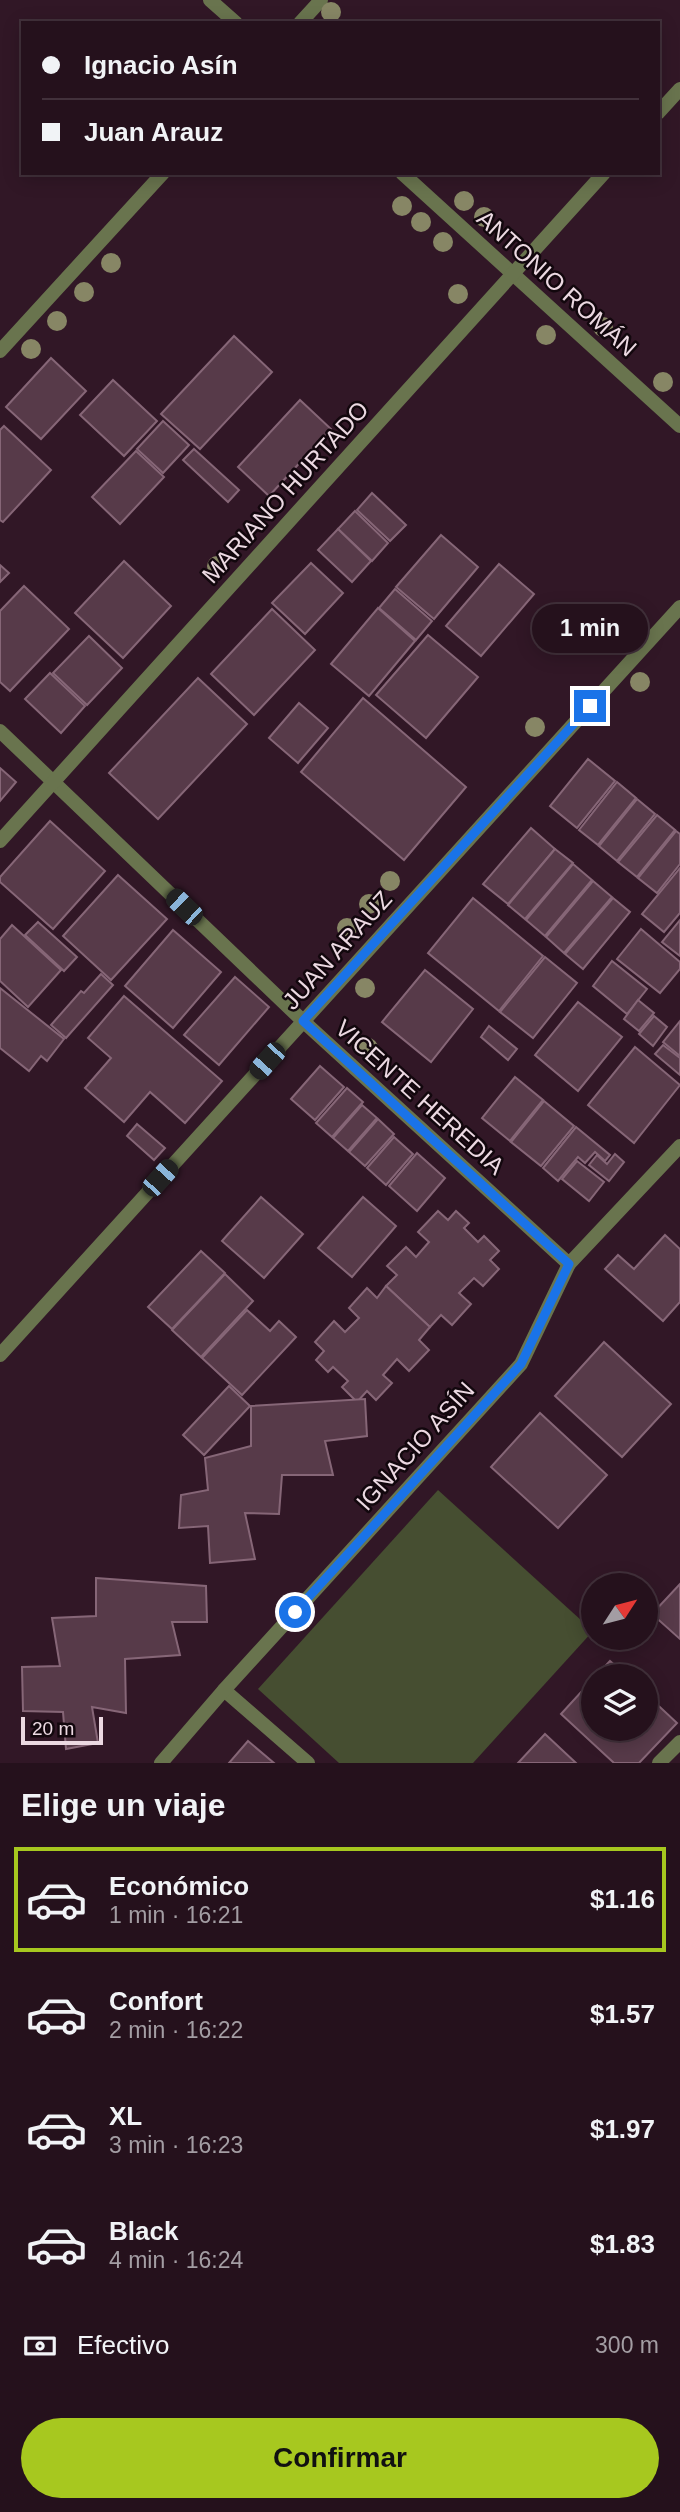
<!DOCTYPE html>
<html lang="es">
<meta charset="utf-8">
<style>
:root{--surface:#25111c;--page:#2d1a25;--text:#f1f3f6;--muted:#a39da3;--line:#42313b;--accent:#a7c81f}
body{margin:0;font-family:Helvetica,sans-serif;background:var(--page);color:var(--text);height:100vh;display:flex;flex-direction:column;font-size:26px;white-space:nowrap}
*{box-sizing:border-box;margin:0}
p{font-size:23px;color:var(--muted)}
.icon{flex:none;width:38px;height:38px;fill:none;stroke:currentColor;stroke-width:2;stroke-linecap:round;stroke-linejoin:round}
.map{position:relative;height:1763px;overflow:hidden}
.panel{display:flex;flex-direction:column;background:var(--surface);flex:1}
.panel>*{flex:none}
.top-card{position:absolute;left:21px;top:21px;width:639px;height:154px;border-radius:0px;box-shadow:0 4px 18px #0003,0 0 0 2px var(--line);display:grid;align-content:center;height:154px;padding:0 21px;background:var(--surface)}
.needle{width:46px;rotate:54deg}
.fabs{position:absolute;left:581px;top:1573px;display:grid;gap:14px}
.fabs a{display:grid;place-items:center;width:77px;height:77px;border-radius:50%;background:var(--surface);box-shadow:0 4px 18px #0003,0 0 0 2px var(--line);font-size:35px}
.scale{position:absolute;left:21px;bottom:18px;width:82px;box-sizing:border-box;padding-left:7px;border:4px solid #ecd9e2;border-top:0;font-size:19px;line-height:24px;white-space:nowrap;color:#ecd9e2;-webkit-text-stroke:5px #12070d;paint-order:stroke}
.end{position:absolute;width:32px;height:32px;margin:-16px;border:9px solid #1a73e8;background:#fff;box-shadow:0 0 0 4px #fff}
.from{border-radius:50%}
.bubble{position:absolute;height:49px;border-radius:24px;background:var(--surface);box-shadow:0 4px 18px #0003,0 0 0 2px var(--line);font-size:23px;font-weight:700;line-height:49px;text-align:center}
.car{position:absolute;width:21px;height:42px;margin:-21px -10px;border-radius:9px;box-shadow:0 0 5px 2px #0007;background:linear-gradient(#222 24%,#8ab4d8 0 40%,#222 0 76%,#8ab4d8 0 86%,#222 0)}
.top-card b{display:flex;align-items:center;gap:24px;height:66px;font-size:26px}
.top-card b+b{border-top:2px solid var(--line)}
.top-card i{width:18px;height:18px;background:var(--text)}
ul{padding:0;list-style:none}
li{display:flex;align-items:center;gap:21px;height:105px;margin:0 14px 10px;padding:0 7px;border:4px solid transparent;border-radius:0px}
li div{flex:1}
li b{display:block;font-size:26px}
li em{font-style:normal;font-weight:700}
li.selected{border-color:var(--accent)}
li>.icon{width:63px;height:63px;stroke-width:1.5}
h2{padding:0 21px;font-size:32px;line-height:84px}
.pay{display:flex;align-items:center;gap:18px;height:77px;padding:0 21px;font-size:26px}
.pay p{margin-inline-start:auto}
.primary-button{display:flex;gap:14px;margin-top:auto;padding:14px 21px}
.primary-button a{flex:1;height:80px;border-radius:42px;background:var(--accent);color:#111;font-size:28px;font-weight:700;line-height:80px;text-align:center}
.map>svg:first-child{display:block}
</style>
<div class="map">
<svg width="680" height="1763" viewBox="0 0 680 1763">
<rect width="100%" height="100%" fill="#311726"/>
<!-- green -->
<polygon fill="#464e31" points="438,1490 593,1631 473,1763 339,1763 258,1689"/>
<!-- building -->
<g fill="#573a49" stroke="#866677" stroke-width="2">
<polygon points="234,336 272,372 200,449 161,414"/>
<polygon points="51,358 86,391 41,439 6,407"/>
<polygon points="113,380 157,421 124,456 80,415"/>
<polygon points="300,400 331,429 269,496 238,467"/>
<polygon points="163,421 189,445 163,473 137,449"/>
<polygon points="4,426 51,470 3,522 0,520 0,430"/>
<polygon points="194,449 239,490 228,502 183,460"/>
<polygon points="136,451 164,477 120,524 92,497"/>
<polygon points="372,493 406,525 390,541 357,510"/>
<polygon points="355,511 388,543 372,561 338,529"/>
<polygon points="338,529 371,561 352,582 318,550"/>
<polygon points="441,535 478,567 434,619 396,587"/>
<polygon points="124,561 171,606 123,658 75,613"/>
<polygon points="311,563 343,593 305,634 272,603"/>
<polygon points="499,564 534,594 481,656 446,626"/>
<polygon points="0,565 9,573 0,582"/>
<polygon points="24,586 69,629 10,691 0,682 0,611"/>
<polygon points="395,589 432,621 416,640 379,608"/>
<polygon points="378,608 415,641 369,696 331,664"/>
<polygon points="272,609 315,650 254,715 211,674"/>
<polygon points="428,635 478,677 426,738 376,695"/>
<polygon points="89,636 122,668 87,705 53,673"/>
<polygon points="50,673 85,706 61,733 25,699"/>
<polygon points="198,678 247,724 158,819 109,773"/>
<polygon points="363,698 466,787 404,860 301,772"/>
<polygon points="299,703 328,728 298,763 269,738"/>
<polygon points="588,759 615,781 577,828 550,806"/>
<polygon points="0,768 16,782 0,801"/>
<polygon points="617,782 636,798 598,845 579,830"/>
<polygon points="637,799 655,814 617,861 599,846"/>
<polygon points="657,815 675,830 637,877 618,862"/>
<polygon points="50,821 105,871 53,929 0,882 0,877"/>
<polygon points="531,828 555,849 508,904 483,884"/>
<polygon points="676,831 680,834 680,864 657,893 638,878"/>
<polygon points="555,849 573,863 525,919 508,905"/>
<polygon points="573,864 592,880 545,936 526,920"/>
<polygon points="680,868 680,913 664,932 642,914"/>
<polygon points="118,875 167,919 111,980 63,936"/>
<polygon points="593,881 612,897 564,953 546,937"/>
<polygon points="473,898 543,956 499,1011 428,953"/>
<polygon points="613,898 630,912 583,969 565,954"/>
<polygon points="680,920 680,956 662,942"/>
<polygon points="38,922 77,957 64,971 25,935"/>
<polygon points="12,925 61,970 28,1007 0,981 0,939"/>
<polygon points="641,929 680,962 680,969 660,993 617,959"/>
<polygon points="173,930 221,972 173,1028 125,986"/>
<polygon points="545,957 577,983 533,1038 500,1012"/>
<polygon points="612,961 647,989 627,1014 593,986"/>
<polygon points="425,970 473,1009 431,1062 382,1022"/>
<polygon points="101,974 113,985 66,1038 51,1025 81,991 84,993"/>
<polygon points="235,977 269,1007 219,1065 184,1035"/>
<polygon points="0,988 64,1039 47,1061 41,1056 29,1071 0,1048"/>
<polygon points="124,996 222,1081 185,1123 150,1092 124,1122 85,1088 111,1058 88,1038"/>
<polygon points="638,1000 654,1013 639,1031 624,1019"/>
<polygon points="578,1002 622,1037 578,1091 535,1055"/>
<polygon points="654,1016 667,1027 653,1046 639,1034"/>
<polygon points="680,1021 680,1056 663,1042"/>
<polygon points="489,1026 517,1049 508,1060 481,1037"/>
<polygon points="663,1045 680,1058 680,1075 655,1054"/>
<polygon points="635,1047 680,1085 634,1143 588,1105"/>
<polygon points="320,1066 344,1087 315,1120 291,1099"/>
<polygon points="515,1077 543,1100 510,1141 482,1118"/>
<polygon points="347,1088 363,1102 332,1137 316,1123"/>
<polygon points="544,1101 574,1126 541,1166 511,1142"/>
<polygon points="362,1105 377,1118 348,1151 333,1138"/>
<polygon points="378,1119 394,1134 365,1166 349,1152"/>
<polygon points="137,1124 165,1148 154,1160 127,1136"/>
<polygon points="576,1127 610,1155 605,1161 595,1152 585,1163 578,1157 558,1181 543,1168"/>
<polygon points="394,1137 413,1154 386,1185 367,1168"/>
<polygon points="417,1153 445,1178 417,1211 389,1186"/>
<polygon points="615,1154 624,1162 609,1181 589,1165 597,1155 607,1164"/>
<polygon points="577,1161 604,1182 589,1201 562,1179"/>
<polygon points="261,1197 303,1234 264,1278 222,1241"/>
<polygon points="363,1197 396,1226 352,1277 318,1248"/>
<polygon points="438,1211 448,1220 456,1211 469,1223 464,1228 478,1242 484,1236 499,1251 490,1260 499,1269 483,1286 474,1278 459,1293 471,1304 452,1325 441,1315 430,1327 386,1286 397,1275 387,1266 406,1247 416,1257 429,1242 418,1232"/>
<polygon points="665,1235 680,1249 680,1302 663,1321 605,1269 618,1255 634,1269"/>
<polygon points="201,1251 225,1273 172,1329 148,1307"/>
<polygon points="225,1274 253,1301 201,1357 172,1330"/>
<polygon points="386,1286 430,1327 419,1340 429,1350 409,1371 397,1359 383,1375 392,1383 376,1400 367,1391 357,1402 342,1387 348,1381 333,1367 328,1372 316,1360 324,1351 315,1342 334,1321 345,1332 359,1318 349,1308 367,1288 377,1298"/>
<polygon points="247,1310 270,1331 279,1321 296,1337 242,1395 202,1358"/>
<polygon points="604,1342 671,1404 622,1457 555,1396"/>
<polygon points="229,1386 250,1406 204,1455 183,1435"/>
<polygon points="365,1399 367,1436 325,1441 333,1475 282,1475 279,1514 245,1513 255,1559 210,1563 208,1526 179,1528 181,1495 208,1490 205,1458 251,1446 251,1406"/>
<polygon points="540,1413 607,1475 558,1528 491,1467"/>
<polygon points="96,1578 206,1586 207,1622 172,1622 180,1655 125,1659 126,1713 92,1707 98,1743 66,1749 63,1712 23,1711 22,1667 60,1666 52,1618 96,1616"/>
<polygon points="680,1584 680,1639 652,1614"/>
<polygon points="610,1661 627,1676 596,1676"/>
<polygon points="593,1679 593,1729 646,1729 646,1694 677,1723 639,1763 614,1763 561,1714"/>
<polygon points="545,1734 576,1763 518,1763"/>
<polygon points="248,1741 274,1763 229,1763"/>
</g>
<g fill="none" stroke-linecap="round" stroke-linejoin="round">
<!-- service -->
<g stroke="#69744e" stroke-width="14">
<polyline points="224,1690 308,1763"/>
<polyline points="161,1763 224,1690 521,1364 569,1264"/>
<polyline points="659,1763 680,1742"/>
</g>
<!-- minor -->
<g stroke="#69744e" stroke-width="14">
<polyline points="210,0 236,23"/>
<polyline points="300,23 321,0"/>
<polyline points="658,113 680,89"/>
<polyline points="402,173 680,426"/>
<polyline points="0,351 163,173"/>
<polyline points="0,731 303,1021 569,1264 680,1146"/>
<polyline points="0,841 604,173"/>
<polyline points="0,1355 680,607"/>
</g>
</g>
<!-- trees -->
<g fill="#878665">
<circle cx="331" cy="12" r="10"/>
<circle cx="464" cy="201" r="10"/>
<circle cx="402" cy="206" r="10"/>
<circle cx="484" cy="217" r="10"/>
<circle cx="421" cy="222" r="10"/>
<circle cx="443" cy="242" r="10"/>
<circle cx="111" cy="263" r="10"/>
<circle cx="84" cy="292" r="10"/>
<circle cx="458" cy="294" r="10"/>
<circle cx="57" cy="321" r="10"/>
<circle cx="603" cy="327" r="10"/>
<circle cx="546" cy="335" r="10"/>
<circle cx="31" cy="349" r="10"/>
<circle cx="663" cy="382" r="10"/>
<circle cx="217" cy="566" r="10"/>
<circle cx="640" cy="682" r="10"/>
<circle cx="535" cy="727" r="10"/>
<circle cx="390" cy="881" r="10"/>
<circle cx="369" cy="904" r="10"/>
<circle cx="347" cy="928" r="10"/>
<circle cx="365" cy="988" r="10"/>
<circle cx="368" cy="1048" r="10"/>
</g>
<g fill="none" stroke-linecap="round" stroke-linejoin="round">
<!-- route -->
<polyline stroke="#1a73e8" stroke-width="9" points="295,1612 521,1364 569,1264 303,1021 590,706"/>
</g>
<g text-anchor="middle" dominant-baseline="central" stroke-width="5" stroke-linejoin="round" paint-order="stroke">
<!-- street labels -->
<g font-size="24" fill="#ecd9e2" stroke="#12070d">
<text transform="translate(557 283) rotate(42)">ANTONIO ROMÁN</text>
<text transform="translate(285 492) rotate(-48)">MARIANO HURTADO</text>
<text transform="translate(337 950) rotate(-48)">JUAN ARAUZ</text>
<text transform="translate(420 1097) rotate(42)">VICENTE HEREDIA</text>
<text transform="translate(415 1446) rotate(-48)">IGNACIO ASÍN</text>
</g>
</g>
</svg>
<div class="fabs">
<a><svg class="needle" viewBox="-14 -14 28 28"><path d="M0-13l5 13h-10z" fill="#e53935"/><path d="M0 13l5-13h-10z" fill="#a39da3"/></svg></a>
<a><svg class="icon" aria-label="layers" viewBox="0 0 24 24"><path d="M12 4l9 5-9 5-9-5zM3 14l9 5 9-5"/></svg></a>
</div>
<div class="scale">20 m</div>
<i class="end from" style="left:295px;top:1612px"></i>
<i class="end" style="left:590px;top:706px"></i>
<div class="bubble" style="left:532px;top:604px;width:116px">1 min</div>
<i class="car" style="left:184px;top:907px;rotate:314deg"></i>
<i class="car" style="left:267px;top:1061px;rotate:222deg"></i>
<i class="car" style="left:160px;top:1178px;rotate:42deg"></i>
<div class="top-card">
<b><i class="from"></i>Ignacio Asín</b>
<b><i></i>Juan Arauz</b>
</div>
</div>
<section class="panel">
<h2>Elige un viaje</h2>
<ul>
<li class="selected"><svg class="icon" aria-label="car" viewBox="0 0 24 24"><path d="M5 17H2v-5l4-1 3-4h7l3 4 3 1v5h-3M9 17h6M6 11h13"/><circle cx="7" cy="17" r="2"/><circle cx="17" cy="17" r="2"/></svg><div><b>Económico</b><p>1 min · 16:21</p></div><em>$1.16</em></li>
<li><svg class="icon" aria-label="car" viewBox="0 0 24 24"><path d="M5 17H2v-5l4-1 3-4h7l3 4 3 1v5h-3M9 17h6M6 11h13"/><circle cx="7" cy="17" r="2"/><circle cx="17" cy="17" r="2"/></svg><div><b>Confort</b><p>2 min · 16:22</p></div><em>$1.57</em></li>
<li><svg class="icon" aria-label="car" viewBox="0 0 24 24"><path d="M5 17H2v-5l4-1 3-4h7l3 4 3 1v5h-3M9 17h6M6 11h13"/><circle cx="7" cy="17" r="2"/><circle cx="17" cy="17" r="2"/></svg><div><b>XL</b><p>3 min · 16:23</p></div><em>$1.97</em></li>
<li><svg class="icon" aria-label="car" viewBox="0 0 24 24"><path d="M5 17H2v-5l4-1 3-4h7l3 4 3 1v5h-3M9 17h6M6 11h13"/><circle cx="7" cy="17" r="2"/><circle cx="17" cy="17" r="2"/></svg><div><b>Black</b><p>4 min · 16:24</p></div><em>$1.83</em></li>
</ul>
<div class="pay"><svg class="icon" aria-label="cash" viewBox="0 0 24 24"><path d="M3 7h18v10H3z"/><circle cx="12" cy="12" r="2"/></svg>Efectivo<p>300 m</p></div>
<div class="primary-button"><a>Confirmar</a></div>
</section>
